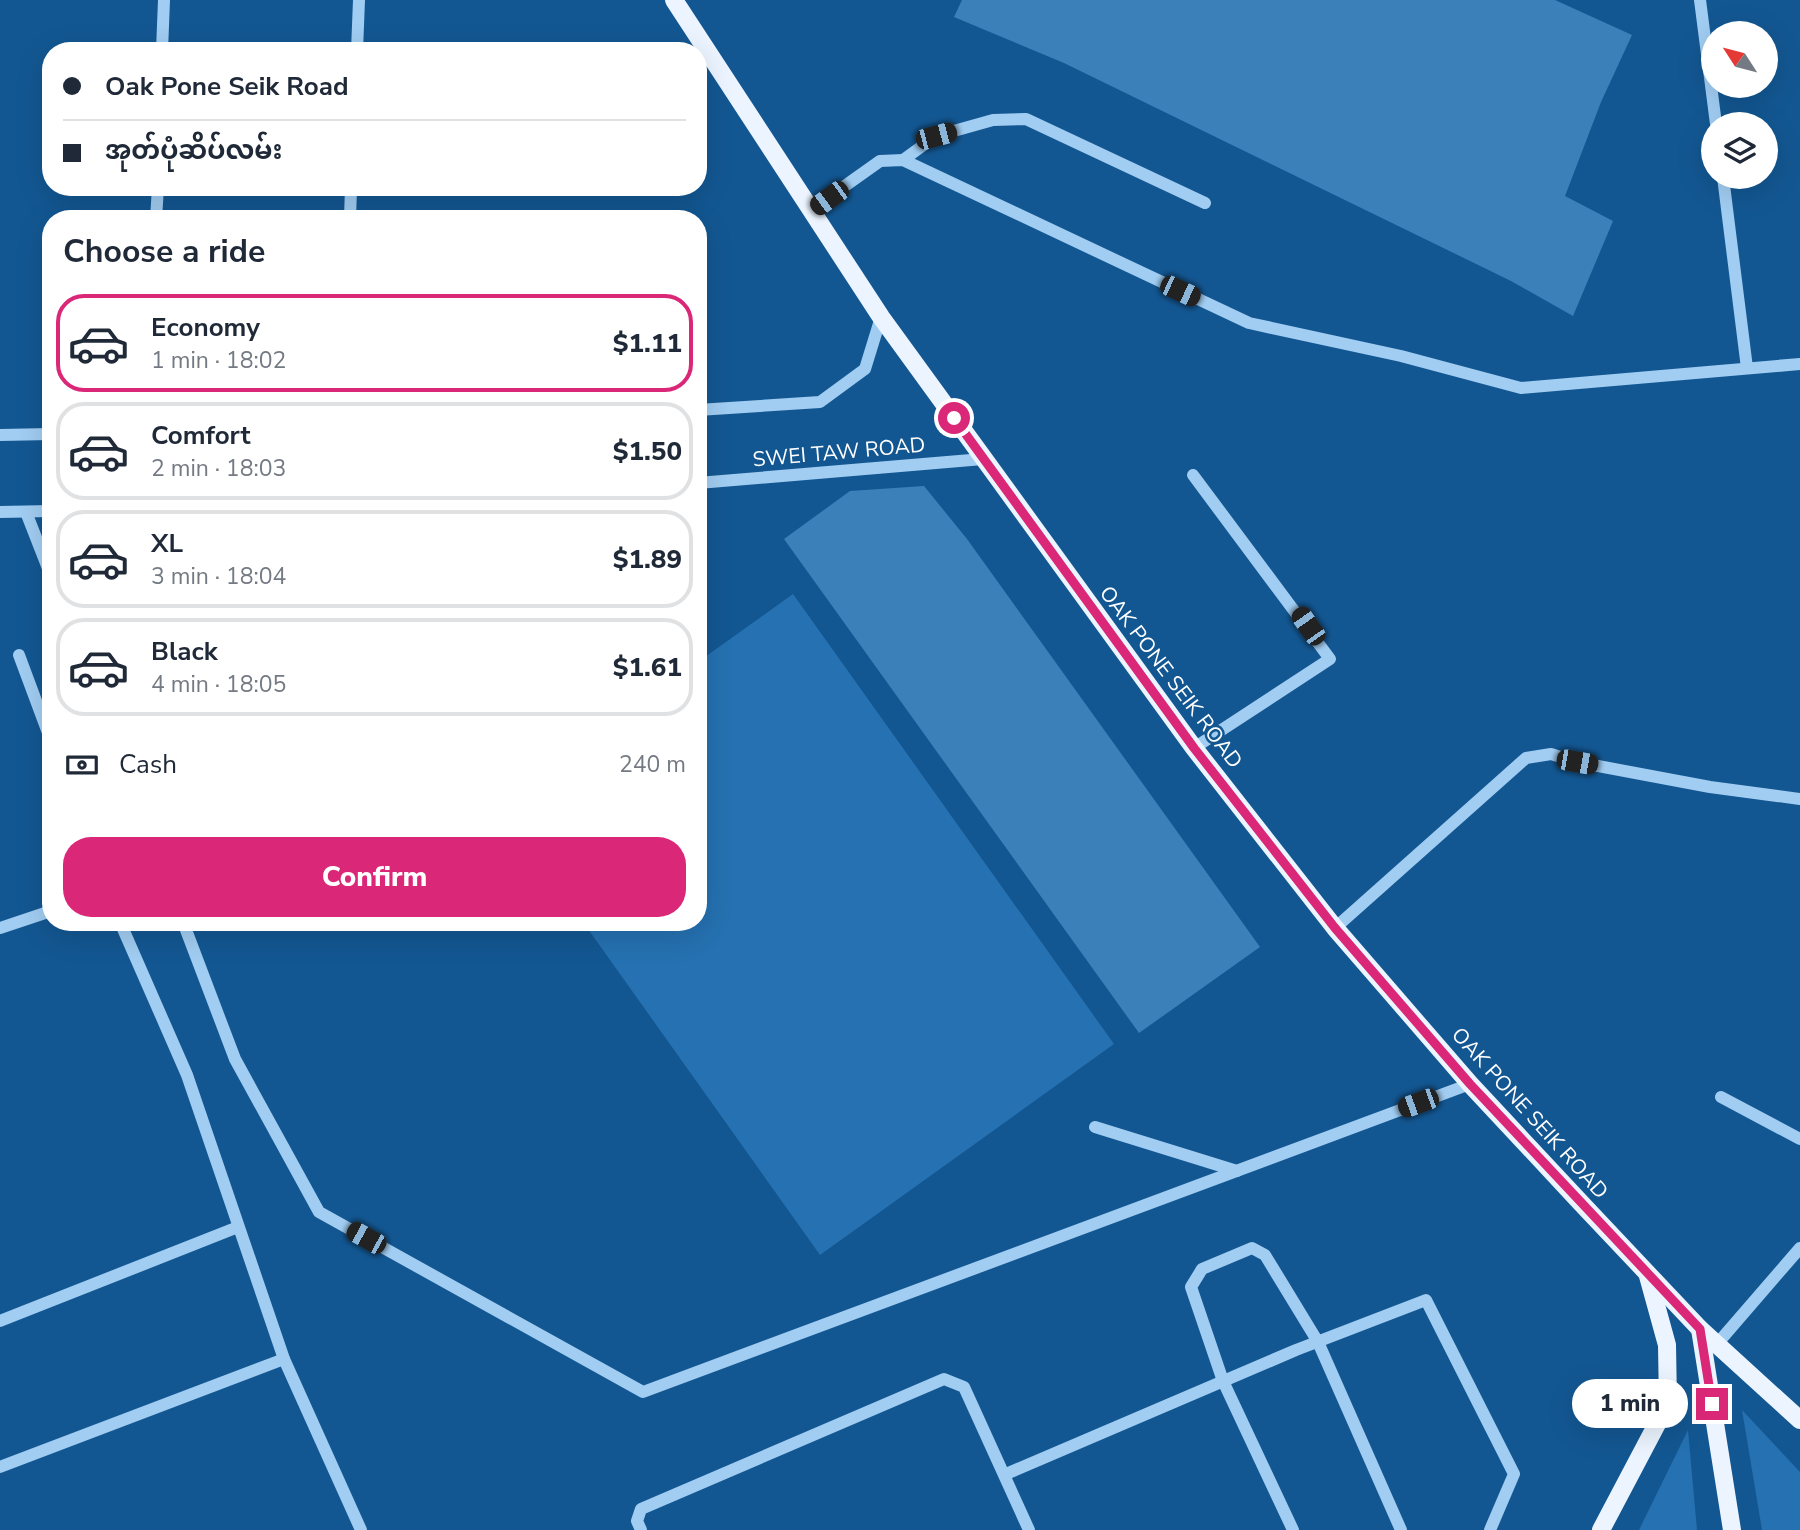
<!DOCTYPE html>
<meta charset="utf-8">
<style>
:root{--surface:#fff;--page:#f2f2f3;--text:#1f2937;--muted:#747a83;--line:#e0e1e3;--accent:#db2777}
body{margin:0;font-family:"Nunito Sans","Noto Sans Myanmar",sans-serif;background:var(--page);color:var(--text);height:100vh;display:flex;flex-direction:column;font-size:26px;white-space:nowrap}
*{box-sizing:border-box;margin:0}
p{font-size:23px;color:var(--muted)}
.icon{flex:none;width:38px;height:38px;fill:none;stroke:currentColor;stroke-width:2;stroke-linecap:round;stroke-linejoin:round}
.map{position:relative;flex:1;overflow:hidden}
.side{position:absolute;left:42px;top:210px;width:665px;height:721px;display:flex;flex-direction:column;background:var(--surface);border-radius:28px;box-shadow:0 7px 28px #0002}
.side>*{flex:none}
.top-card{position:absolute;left:42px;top:42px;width:665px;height:154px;border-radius:28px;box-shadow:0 7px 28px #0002;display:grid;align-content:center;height:154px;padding:0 21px;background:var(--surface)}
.needle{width:46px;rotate:306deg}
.tools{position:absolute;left:1701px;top:21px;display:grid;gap:14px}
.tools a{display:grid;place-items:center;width:77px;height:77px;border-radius:50%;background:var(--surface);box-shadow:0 7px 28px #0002;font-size:35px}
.end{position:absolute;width:32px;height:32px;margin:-16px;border:9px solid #db2777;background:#fff;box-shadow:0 0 0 4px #fff}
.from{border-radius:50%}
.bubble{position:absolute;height:49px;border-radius:24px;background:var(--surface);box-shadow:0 7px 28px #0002;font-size:23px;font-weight:800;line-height:49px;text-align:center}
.car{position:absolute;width:21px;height:42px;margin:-21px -10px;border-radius:9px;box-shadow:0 0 5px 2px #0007;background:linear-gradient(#222 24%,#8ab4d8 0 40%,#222 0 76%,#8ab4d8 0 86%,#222 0)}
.top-card b{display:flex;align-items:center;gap:24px;height:66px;font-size:26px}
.top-card b+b{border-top:2px solid var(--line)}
.top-card i{width:18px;height:18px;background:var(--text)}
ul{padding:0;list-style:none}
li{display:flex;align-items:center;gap:21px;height:98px;margin:0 14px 10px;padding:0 7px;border:4px solid var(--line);border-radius:28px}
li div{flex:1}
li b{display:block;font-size:26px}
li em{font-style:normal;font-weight:800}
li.active{border-color:var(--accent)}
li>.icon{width:63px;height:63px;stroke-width:1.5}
h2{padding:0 21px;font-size:32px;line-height:84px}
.pay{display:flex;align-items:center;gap:18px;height:77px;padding:0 21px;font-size:26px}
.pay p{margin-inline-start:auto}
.action{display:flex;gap:14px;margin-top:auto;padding:14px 21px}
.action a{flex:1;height:80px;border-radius:28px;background:var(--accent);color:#fff;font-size:28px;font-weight:800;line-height:80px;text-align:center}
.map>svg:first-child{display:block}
</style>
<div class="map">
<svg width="1800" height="1530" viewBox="0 0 1800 1530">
<rect width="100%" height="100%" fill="#135792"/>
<!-- green -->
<g fill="#2571b1">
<polygon points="793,594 1114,1044 820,1255 583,922 698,922 698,662"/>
<polygon points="1742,1410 1800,1472 1800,1530 1762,1530"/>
<polygon points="1688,1430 1697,1530 1639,1530"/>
</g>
<!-- building -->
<g fill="#3c80ba">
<polygon points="962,0 1555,0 1632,35 1601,102 1565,196 1613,221 1573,316 1511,281 1064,63 954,17"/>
<polygon points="924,486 967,539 1260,947 1139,1033 784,539 850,491"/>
</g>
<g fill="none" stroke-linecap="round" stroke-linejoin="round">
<!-- minor -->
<g stroke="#a1cdf2" stroke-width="12">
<polyline points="1700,0 1716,124"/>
<polyline points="162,51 164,0"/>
<polyline points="357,51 359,0"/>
<polyline points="903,160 936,136 993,120 1026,119 1205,203"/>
<polyline points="1723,177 1747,368"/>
<polyline points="811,210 880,161 903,160 1249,323 1401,356 1521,388 1800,364"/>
<polyline points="156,219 158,187"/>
<polyline points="350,219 351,187"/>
<polyline points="698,410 820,402 865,369 881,317"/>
<polyline points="0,435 51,434"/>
<polyline points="1193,475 1330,659 1194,748"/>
<polyline points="698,483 983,459"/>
<polyline points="0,512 51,511"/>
<polyline points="26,512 51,576"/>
<polyline points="19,655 51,741"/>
<polyline points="120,922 187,1075 284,1359 361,1530"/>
<polyline points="183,922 235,1059 319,1212 643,1392 1470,1084"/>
<polyline points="0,928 51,911"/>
<polyline points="1335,928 1526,758 1551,754 1577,762 1710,787 1800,799"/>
<polyline points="1721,1097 1800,1139"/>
<polyline points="1095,1127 1237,1171"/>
<polyline points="0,1321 238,1227"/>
<polyline points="1717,1344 1800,1248"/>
<polyline points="0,1467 284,1359"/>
<polyline points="1006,1474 1296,1350 1426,1300 1514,1474 1490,1530"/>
<polyline points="641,1530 637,1521 641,1509 944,1379 964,1387 1029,1530"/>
<polyline points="1293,1530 1223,1381 1191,1287 1202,1269 1252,1248 1265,1255 1318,1342 1401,1530"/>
</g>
<!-- major -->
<g stroke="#ecf5ff" stroke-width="18">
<polyline points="674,0 881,317 1194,748 1335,928 1470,1084 1581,1203 1700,1329 1800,1420"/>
<polyline points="1700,1329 1732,1530"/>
<polyline points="1601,1530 1668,1403 1667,1345 1648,1276"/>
</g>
</g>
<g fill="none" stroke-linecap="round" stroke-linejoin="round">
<!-- route -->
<polyline stroke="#db2777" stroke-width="9" points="954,418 1194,748 1335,928 1470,1084 1700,1329 1712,1404"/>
</g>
<g text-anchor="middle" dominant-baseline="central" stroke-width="5" stroke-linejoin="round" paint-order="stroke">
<!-- street labels -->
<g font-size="21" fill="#fff" stroke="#135792">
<text transform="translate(839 452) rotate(-5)">SWEI TAW ROAD</text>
<text transform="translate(1171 677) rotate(53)">OAK PONE SEIK ROAD</text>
<text transform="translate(1530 1113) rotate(48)">OAK PONE SEIK ROAD</text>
</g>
</g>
</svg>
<div class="tools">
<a><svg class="needle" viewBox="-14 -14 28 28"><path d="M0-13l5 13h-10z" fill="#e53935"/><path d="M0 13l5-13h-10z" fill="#747a83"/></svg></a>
<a><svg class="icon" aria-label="layers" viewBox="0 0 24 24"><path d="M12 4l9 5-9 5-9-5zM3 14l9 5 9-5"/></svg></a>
</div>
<i class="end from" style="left:954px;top:418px"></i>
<i class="end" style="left:1712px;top:1404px"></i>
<div class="bubble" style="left:1572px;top:1379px;width:116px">1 min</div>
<i class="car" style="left:936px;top:136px;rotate:75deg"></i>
<i class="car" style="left:829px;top:198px;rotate:234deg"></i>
<i class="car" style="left:1180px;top:291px;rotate:115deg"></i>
<i class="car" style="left:1308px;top:626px;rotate:325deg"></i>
<i class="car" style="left:1577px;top:762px;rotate:100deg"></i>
<i class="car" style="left:1418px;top:1103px;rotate:250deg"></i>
<i class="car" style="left:366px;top:1238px;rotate:299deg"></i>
<div class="top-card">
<b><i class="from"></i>Oak Pone Seik Road</b>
<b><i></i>အုတ်ပုံဆိပ်လမ်း</b>
</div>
<section class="side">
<h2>Choose a ride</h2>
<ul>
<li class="active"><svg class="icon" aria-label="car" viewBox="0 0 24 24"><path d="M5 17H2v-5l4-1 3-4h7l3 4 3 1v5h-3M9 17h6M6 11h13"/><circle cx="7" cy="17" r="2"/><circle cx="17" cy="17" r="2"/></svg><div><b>Economy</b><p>1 min · 18:02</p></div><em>$1.11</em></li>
<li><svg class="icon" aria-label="car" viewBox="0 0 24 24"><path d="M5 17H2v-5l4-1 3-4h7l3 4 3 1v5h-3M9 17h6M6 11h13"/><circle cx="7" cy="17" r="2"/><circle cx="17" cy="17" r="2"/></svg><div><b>Comfort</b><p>2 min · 18:03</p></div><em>$1.50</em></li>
<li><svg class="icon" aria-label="car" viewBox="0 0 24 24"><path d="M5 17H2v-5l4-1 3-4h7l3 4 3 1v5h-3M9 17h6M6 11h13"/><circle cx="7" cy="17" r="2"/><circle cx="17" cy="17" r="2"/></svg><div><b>XL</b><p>3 min · 18:04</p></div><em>$1.89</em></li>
<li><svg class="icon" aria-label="car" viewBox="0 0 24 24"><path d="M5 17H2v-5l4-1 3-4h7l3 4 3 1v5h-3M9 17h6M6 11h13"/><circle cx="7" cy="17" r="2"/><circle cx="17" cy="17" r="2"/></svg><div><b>Black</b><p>4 min · 18:05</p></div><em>$1.61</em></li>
</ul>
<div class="pay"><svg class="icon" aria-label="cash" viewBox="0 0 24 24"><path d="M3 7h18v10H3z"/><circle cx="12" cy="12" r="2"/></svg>Cash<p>240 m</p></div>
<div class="action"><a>Confirm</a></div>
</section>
</div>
